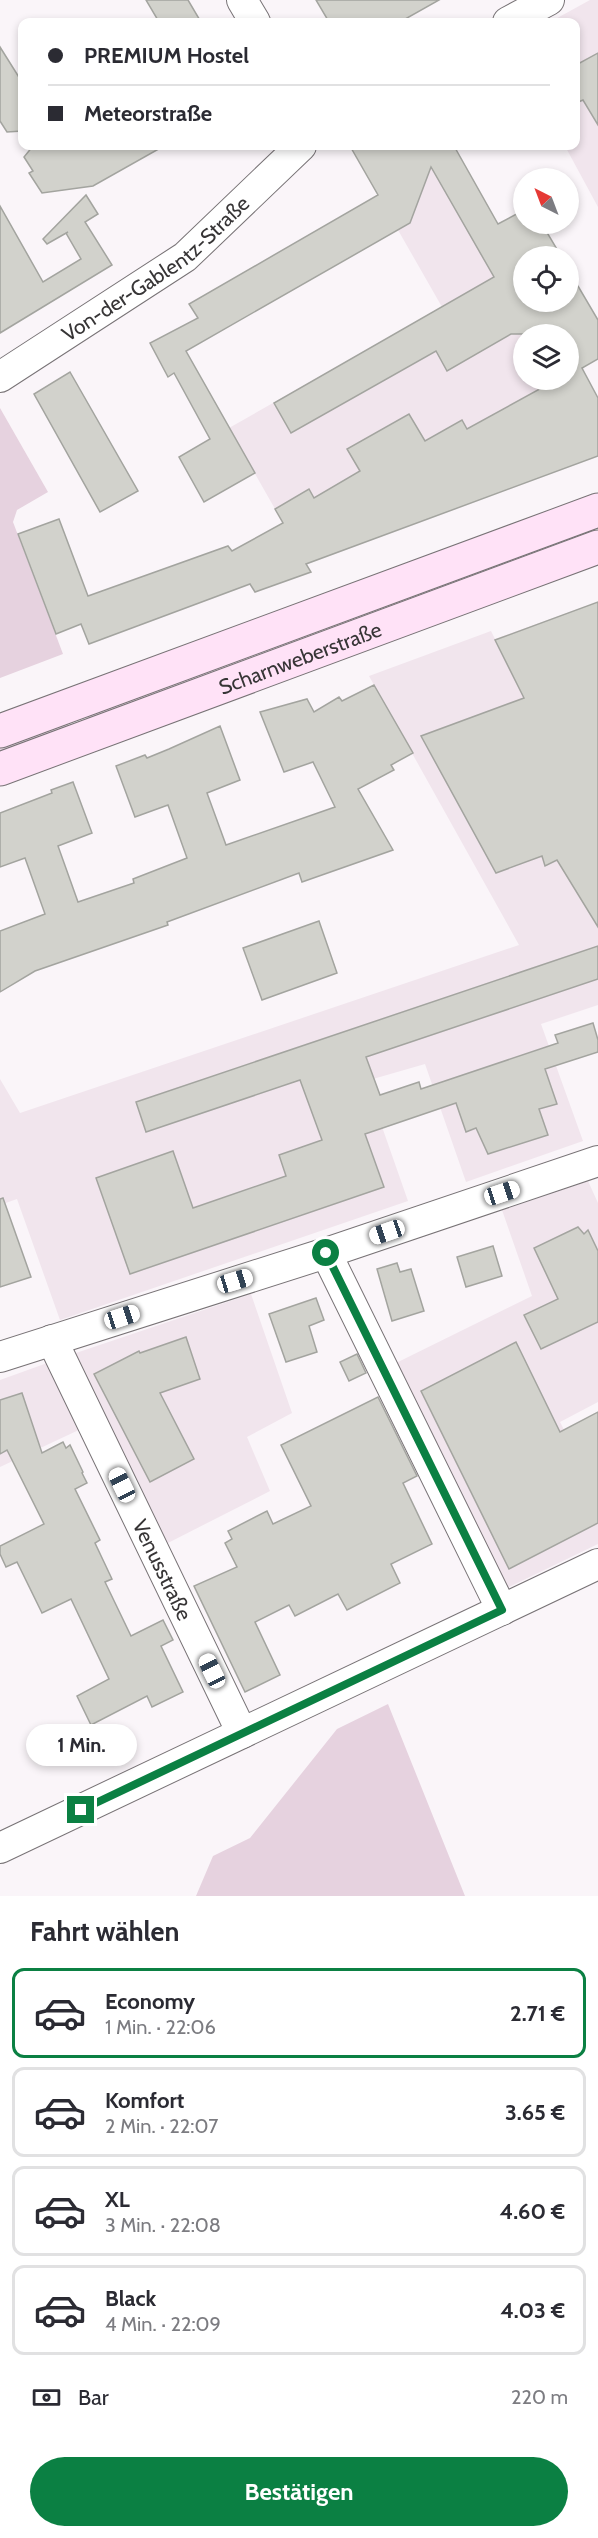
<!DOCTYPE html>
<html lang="de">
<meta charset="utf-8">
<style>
:root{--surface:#fff;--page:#f2f2f3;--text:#2b2b33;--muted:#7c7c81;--line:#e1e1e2;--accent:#0b8043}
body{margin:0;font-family:Cabin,sans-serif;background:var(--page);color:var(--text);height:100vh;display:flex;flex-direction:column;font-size:22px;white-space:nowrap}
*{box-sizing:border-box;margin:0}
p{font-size:20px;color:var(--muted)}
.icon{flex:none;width:33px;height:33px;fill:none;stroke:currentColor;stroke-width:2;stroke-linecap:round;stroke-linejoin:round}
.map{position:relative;height:1896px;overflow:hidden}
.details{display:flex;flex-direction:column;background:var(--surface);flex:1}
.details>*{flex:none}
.top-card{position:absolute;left:18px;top:18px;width:562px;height:132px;border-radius:12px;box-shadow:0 3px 9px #0003;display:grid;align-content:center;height:132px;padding:0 30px;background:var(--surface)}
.needle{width:39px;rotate:318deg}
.fabs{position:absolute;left:513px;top:168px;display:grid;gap:12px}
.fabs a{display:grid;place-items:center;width:66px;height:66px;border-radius:50%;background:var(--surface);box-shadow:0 3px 9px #0003;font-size:30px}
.end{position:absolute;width:27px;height:27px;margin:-14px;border:8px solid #0b8043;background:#fff;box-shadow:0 0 0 3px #fff}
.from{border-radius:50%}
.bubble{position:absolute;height:42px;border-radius:21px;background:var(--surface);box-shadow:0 3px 9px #0003;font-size:20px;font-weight:800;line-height:42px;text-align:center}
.car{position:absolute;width:18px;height:36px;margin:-18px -9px;border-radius:8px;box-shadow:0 0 4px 2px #0007;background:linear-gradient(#fff 24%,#345 0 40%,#fff 0 76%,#345 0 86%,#fff 0)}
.top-card b{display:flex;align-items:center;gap:21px;height:57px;font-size:22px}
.top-card b+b{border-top:2px solid var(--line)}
.top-card i{width:15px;height:15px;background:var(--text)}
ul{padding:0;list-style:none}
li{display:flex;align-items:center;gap:18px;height:90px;margin:0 12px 9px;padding:0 18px;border:3px solid var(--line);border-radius:12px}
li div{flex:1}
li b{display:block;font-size:22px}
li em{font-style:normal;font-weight:800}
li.on{border-color:var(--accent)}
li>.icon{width:54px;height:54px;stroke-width:1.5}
h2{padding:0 30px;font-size:27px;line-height:72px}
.pay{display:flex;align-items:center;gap:15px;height:66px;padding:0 30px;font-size:22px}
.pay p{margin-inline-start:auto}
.primary-button{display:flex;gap:12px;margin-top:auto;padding:12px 30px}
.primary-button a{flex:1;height:69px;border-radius:36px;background:var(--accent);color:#fff;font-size:24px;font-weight:800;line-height:69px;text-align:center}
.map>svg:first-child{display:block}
</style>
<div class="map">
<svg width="598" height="1896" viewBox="0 0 598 1896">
<rect width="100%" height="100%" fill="#faf5f9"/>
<!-- built -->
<g fill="#f1e5ed">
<polygon points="590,0 598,0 598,207 565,146 576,146 576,22 550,22"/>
<polygon points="350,146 454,146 498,224 524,302 543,302 563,334 524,334 524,380 568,380 582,368 598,398 598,456 283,523 229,428 442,307"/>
<polygon points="598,602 598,1005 541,1024 583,1141 466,1182 425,1064 366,1081 408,1201 60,1320 17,1199 0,1205 0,1079 20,1113 519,945 369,676 491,631 495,639"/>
<polygon points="588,1181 598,1203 598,1402 560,1422 598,1497 598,1544 501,1591 396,1363 532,1296 502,1210"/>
<polygon points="251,1294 292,1413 247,1437 270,1491 164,1545 70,1355"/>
<polygon points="50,1362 83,1428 0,1467 0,1380"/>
</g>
<!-- green -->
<g fill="#e6d2df">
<polygon points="0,408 48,492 17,510 13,522 63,654 0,678"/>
<polygon points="509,558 511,566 89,722 86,714"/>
<polygon points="67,721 70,729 0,756 0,746"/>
<polygon points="388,1704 465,1896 196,1896 213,1856 250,1838 337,1729"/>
</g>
<!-- building -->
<g fill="#d2d2cc" stroke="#a3a49f" stroke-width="1.5">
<polygon points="146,0 188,0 201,22 159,22"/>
<polygon points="316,0 439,0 400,22 329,22"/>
<polygon points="0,47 22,82 22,131 7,132 0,121"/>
<polygon points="598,53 598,125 583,100 576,103 576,65"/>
<polygon points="33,146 164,146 93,186 42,193 29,173 33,171 24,157"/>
<polygon points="350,146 454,146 498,224 524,210 524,224 542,224 561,256 524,256 524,302 568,302 568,269 598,320 598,359 582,368 598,398 598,456 306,564 311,572 255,592 250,584 89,644 81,624 56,634 18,534 59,519 88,596 228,546 232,551 283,523 275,509 309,489 314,498 360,471 347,449 409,414 425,441 462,420 467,429 556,380 568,380 568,334 511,334 447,371 436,351 291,433 274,403 494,277 431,167 410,223 186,351 255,473 204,502 179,457 210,439 174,373 168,377 150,343 198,318 189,304 378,195"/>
<polygon points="86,195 98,214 85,222 112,265 0,333 0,206 43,282 81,259 66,233 68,232 47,244 43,239"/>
<polygon points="70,372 138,491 100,512 34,394"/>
<polygon points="598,602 598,927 557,860 545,866 542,856 496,873 421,736 524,698 495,640"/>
<polygon points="374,685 413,753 391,765 394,770 358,789 393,850 302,882 299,873 167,922 168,925 35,971 0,992 0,931 45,914 25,858 0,867 0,813 52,793 51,790 73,782 92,833 58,846 78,902 134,883 133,879 187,858 168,805 135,817 116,766 145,755 147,758 169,749 220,726 240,780 207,793 226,845 335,807 313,762 284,772 260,712 307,699 314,712 339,697 342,701"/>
<polygon points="319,921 337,973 262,1000 243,948"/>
<polygon points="598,946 598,979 366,1057 380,1095 419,1082 421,1089 558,1043 555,1035 593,1023 598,1040 598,1052 545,1069 557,1104 539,1109 548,1135 488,1154 476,1128 466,1132 456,1103 365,1134 384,1187 130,1274 96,1178 173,1151 193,1208 286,1176 279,1155 322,1140 300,1080 146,1132 136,1102"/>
<polygon points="3,1198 31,1277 0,1287 0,1199"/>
<polygon points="578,1227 584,1234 588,1230 598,1251 598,1322 541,1349 524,1315 558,1299 534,1248"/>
<polygon points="493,1246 502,1276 466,1287 457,1257"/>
<polygon points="397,1263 400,1272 411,1269 424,1311 392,1321 377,1269"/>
<polygon points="316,1298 324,1320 309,1326 317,1352 286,1362 269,1314"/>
<polygon points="186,1337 200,1379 160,1393 194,1459 150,1482 94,1374 139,1351 140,1353"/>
<polygon points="516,1342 560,1432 598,1412 598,1523 509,1569 421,1391"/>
<polygon points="357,1354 366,1373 349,1381 340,1362"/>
<polygon points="22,1393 42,1453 63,1442 66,1448 70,1445 83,1472 82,1473 87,1483 75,1489 100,1540 95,1543 112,1579 105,1582 131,1636 163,1620 173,1640 161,1646 183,1692 152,1707 147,1696 91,1725 77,1696 109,1679 71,1599 42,1613 17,1562 6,1567 0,1554 0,1546 44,1524 7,1450 0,1454 0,1400"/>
<polygon points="378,1397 417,1476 403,1483 432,1544 391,1564 400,1583 347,1610 338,1594 295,1616 289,1605 255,1622 280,1675 245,1692 194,1586 237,1567 225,1543 232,1539 228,1531 267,1511 273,1524 311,1506 281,1445"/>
</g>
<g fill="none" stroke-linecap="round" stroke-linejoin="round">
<defs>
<g id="minor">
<polyline points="242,0 255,22"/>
<polyline points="508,22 549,0"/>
<path id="s1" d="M0,377L185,257L301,146"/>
<polyline points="326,1253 502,1610"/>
<path id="s2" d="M52,1340L242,1733"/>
<polyline points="0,1357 326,1253 598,1161"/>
<polyline points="0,1848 598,1564"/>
</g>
<g id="secondary">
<polyline points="0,731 598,510"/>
<path id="s3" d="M0,769L598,547"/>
</g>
</defs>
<!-- minor casing -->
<use href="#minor" stroke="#787376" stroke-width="32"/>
<!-- secondary casing -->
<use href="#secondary" stroke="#787376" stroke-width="35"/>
<!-- minor -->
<use href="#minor" stroke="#fff" stroke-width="30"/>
<!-- secondary -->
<use href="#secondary" stroke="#ffe2f7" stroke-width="33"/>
</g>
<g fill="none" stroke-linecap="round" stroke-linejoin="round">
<!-- route -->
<polyline stroke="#0b8043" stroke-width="8" points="81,1810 502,1610 326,1253"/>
</g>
<g text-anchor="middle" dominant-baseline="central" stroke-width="6" stroke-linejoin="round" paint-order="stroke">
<!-- street labels -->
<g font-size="21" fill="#373536" stroke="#fff">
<text stroke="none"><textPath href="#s1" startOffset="190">Von-der-Gablentz-Straße</textPath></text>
<text stroke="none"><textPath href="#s3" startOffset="320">Scharnweberstraße</textPath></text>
<text stroke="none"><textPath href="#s2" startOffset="255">Venusstraße</textPath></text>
</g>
</g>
</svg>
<div class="fabs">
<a><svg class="needle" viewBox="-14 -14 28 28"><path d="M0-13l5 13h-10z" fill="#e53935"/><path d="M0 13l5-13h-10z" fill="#7c7c81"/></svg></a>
<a><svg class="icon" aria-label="locate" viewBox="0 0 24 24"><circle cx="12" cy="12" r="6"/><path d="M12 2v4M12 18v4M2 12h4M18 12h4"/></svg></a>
<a><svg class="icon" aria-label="layers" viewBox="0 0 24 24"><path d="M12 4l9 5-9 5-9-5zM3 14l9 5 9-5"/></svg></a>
</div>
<i class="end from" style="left:326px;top:1253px"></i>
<i class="end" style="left:81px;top:1810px"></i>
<div class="bubble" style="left:26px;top:1724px;width:111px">1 Min.</div>
<i class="car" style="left:502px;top:1193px;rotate:72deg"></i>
<i class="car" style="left:387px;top:1232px;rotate:251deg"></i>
<i class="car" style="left:235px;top:1281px;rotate:73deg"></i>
<i class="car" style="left:122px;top:1317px;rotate:72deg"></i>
<i class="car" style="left:122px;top:1485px;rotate:334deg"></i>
<i class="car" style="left:212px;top:1671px;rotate:334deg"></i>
<div class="top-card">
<b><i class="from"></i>PREMIUM Hostel</b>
<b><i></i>Meteorstraße</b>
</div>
</div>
<section class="details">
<h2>Fahrt wählen</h2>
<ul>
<li class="on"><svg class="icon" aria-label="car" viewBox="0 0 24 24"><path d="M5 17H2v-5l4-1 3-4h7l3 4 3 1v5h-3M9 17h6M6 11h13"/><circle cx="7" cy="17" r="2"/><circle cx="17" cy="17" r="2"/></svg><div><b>Economy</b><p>1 Min. · 22:06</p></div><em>2.71 €</em></li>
<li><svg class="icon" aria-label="car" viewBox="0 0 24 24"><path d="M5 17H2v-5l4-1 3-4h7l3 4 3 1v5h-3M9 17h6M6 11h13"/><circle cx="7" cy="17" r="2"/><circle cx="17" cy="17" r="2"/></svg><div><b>Komfort</b><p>2 Min. · 22:07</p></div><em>3.65 €</em></li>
<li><svg class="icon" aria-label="car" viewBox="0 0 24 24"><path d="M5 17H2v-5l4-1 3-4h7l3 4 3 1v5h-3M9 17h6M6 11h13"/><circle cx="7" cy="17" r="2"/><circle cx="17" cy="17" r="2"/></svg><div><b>XL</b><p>3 Min. · 22:08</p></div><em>4.60 €</em></li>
<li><svg class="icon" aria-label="car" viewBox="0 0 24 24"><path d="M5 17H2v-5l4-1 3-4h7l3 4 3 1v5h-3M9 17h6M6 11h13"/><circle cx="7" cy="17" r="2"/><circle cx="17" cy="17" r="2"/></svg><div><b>Black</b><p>4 Min. · 22:09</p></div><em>4.03 €</em></li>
</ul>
<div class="pay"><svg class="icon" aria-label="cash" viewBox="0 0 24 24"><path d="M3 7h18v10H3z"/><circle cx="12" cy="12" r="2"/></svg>Bar<p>220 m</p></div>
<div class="primary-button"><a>Bestätigen</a></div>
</section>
